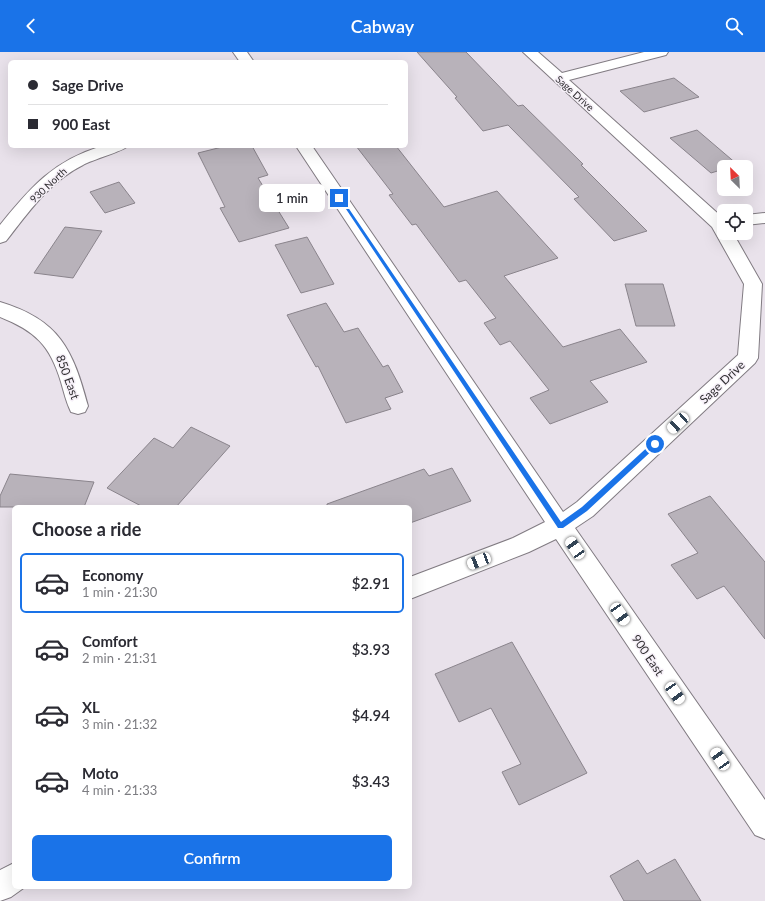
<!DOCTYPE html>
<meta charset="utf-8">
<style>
:root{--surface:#fff;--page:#f2f2f3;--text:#2b2b33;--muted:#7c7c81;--line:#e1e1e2;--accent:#1a73e8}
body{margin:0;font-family:Lato,sans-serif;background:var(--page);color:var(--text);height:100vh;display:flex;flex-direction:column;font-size:15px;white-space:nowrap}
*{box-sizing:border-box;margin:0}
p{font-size:13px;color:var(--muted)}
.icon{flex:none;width:22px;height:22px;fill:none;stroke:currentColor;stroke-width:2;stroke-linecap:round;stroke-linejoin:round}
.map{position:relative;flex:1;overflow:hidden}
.drawer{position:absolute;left:12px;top:453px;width:400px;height:384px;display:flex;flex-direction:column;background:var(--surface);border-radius:6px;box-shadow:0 4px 16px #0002}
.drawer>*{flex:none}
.top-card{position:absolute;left:8px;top:8px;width:400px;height:88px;border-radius:6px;box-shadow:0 4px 16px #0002;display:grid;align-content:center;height:88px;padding:0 20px;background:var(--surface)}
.needle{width:26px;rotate:336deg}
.controls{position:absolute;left:717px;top:108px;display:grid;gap:8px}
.controls a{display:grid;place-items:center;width:36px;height:36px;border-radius:6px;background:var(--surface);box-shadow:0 4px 16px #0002;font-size:20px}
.end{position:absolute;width:18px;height:18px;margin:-9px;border:5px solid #1a73e8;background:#fff;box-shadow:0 0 0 2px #fff}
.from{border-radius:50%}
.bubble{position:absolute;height:28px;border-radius:6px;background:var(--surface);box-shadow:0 4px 16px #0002;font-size:13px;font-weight:600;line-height:28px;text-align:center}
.car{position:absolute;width:12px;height:24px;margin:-12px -6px;border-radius:5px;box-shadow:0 0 3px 1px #0007;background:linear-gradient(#fff 24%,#345 0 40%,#fff 0 76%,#345 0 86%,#fff 0)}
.top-card b{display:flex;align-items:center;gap:14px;height:38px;font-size:15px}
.top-card b+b{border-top:1px solid var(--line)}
.top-card i{width:10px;height:10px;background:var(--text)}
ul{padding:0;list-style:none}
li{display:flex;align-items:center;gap:12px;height:60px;margin:0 8px 6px;padding:0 12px;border:2px solid transparent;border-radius:6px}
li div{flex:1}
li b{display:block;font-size:15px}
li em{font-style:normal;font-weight:600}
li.selected{border-color:var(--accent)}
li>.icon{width:36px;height:36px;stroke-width:1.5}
h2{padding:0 20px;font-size:18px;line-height:48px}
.cta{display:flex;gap:8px;margin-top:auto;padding:8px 20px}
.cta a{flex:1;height:46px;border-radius:6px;background:var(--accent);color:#fff;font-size:16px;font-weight:600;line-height:46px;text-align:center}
header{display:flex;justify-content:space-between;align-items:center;height:52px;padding:0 20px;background:var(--accent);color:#fff;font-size:18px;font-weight:600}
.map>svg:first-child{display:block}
</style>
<header><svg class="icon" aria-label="back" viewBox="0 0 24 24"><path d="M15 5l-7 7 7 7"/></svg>Cabway<svg class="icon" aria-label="search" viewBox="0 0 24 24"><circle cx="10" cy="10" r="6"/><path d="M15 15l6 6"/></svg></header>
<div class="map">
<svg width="765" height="849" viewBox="0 0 765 849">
<rect width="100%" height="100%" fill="#e9e2eb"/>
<!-- building -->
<g fill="#b8b2ba" stroke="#8a848c">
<polygon points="417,0 466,0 518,54 523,53 583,112 581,113 647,179 614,189 574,147 579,145 508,73 483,79 455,46 457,45"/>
<polygon points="674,26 699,45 644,60 620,39"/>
<polygon points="697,78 738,113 724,115 724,117 711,121 670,86"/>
<polygon points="226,94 252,94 268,123 258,126 289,176 239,190 220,156 225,155 198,101"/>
<polygon points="356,94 396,94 444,155 497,139 558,206 504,224 563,295 620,277 647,310 590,329 608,350 550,372 530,346 549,338 510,289 500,293 484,271 496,266 466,228 459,230 416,172 412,173 389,143 393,142"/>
<polygon points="119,130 135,151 105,161 90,140"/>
<polygon points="65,175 102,179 73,226 34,221"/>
<polygon points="307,185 334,232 301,241 275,193"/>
<polygon points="625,232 663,232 675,274 636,274"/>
<polygon points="326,251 344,280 358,276 383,315 388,313 403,340 385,346 391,357 346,371 318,314 316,315 287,263"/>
<polygon points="191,375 230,394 176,455 143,455 107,436 154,386 173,396"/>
<polygon points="452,416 471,449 410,471 410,455 327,455 327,452 424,417 429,424"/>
<polygon points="10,422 94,430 84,455 0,455 0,444"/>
<polygon points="710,444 765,510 765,587 724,534 697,547 671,513 698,501 668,462"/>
<polygon points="512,590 587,721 519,753 502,720 521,712 491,656 459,670 435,622"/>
<polygon points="675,807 701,849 624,849 610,824 638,808 647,822"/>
</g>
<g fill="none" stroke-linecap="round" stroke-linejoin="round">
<defs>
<g id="minor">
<polygon points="233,0 247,0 254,10 240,10"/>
<polygon points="523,0 538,0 562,21 644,0 668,0 666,3 569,28 724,167 724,181 733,181 762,232 758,306 755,311 593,464 575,476 765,748 765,787 755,783 556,487 529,500 410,547 410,525 513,486 545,470 296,94 312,94 563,460 577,450 738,303 744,232 712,175"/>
<path d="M102,94H128C124,99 91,108 83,113C50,129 28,161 6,189L0,191V173C31,135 53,109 102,94Z"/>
<polygon points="765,161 765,171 746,173 746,163"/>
<path d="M0,250C60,268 73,298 88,354L85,360L78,362L71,360C66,350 64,340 61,330C50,293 35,279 0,265Z"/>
<polygon points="14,811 14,835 25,835 11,845 0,849 0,818"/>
</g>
</defs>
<!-- minor casing -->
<use href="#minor" stroke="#817b82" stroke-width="2"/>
<!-- minor -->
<use href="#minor" fill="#fff" fill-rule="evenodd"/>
</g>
<!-- route -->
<polygon fill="#1a73e8" points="338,145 341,145 561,470 582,455 652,391 657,391 657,394 587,459 563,476 558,476"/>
<g text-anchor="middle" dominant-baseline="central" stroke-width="3" stroke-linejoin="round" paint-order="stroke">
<!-- far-street labels -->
<g font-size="10" fill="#2f2d30" stroke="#f6f0f8">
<text transform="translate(575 41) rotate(42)">Sage Drive</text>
<text transform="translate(48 133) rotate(-43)">930 North</text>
</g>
<!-- street labels -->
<g font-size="12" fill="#2f2d30" stroke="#f6f0f8">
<text transform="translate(68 325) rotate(70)">850 East</text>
<text transform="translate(722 330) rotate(-43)">Sage Drive</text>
<text transform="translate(648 603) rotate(56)">900 East</text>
</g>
</g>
</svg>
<div class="controls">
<a><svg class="needle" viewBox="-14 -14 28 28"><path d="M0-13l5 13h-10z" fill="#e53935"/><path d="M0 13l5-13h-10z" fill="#7c7c81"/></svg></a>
<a><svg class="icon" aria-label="locate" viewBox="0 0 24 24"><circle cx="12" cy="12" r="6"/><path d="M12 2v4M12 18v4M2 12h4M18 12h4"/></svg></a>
</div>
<i class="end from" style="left:655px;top:392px"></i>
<i class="end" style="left:339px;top:146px"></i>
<div class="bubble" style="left:259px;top:132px;width:66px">1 min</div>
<i class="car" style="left:678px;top:371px;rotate:227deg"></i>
<i class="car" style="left:575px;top:496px;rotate:326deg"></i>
<i class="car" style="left:479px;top:509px;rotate:249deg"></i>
<i class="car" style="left:620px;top:562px;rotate:145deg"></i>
<i class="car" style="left:675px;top:641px;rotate:145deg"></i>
<i class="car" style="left:720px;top:707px;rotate:326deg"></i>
<div class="top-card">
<b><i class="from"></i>Sage Drive</b>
<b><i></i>900 East</b>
</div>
<section class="drawer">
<h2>Choose a ride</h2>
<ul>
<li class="selected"><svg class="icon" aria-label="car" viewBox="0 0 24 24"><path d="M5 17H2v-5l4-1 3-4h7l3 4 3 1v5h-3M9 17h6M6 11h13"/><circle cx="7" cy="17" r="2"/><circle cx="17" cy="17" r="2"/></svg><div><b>Economy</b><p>1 min · 21:30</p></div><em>$2.91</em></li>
<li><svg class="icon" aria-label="car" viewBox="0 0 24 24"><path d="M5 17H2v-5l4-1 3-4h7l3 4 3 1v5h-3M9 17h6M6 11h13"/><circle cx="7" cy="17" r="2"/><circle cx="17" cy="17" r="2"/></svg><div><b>Comfort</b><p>2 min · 21:31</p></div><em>$3.93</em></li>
<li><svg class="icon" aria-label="car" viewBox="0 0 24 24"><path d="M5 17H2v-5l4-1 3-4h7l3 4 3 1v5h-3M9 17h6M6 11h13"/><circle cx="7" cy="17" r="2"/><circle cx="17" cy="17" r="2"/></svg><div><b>XL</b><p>3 min · 21:32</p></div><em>$4.94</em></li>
<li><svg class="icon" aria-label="car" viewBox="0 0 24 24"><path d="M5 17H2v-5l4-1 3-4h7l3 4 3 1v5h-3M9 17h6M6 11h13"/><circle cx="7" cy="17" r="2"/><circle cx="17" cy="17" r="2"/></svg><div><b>Moto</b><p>4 min · 21:33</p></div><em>$3.43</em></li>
</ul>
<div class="cta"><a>Confirm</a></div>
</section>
</div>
